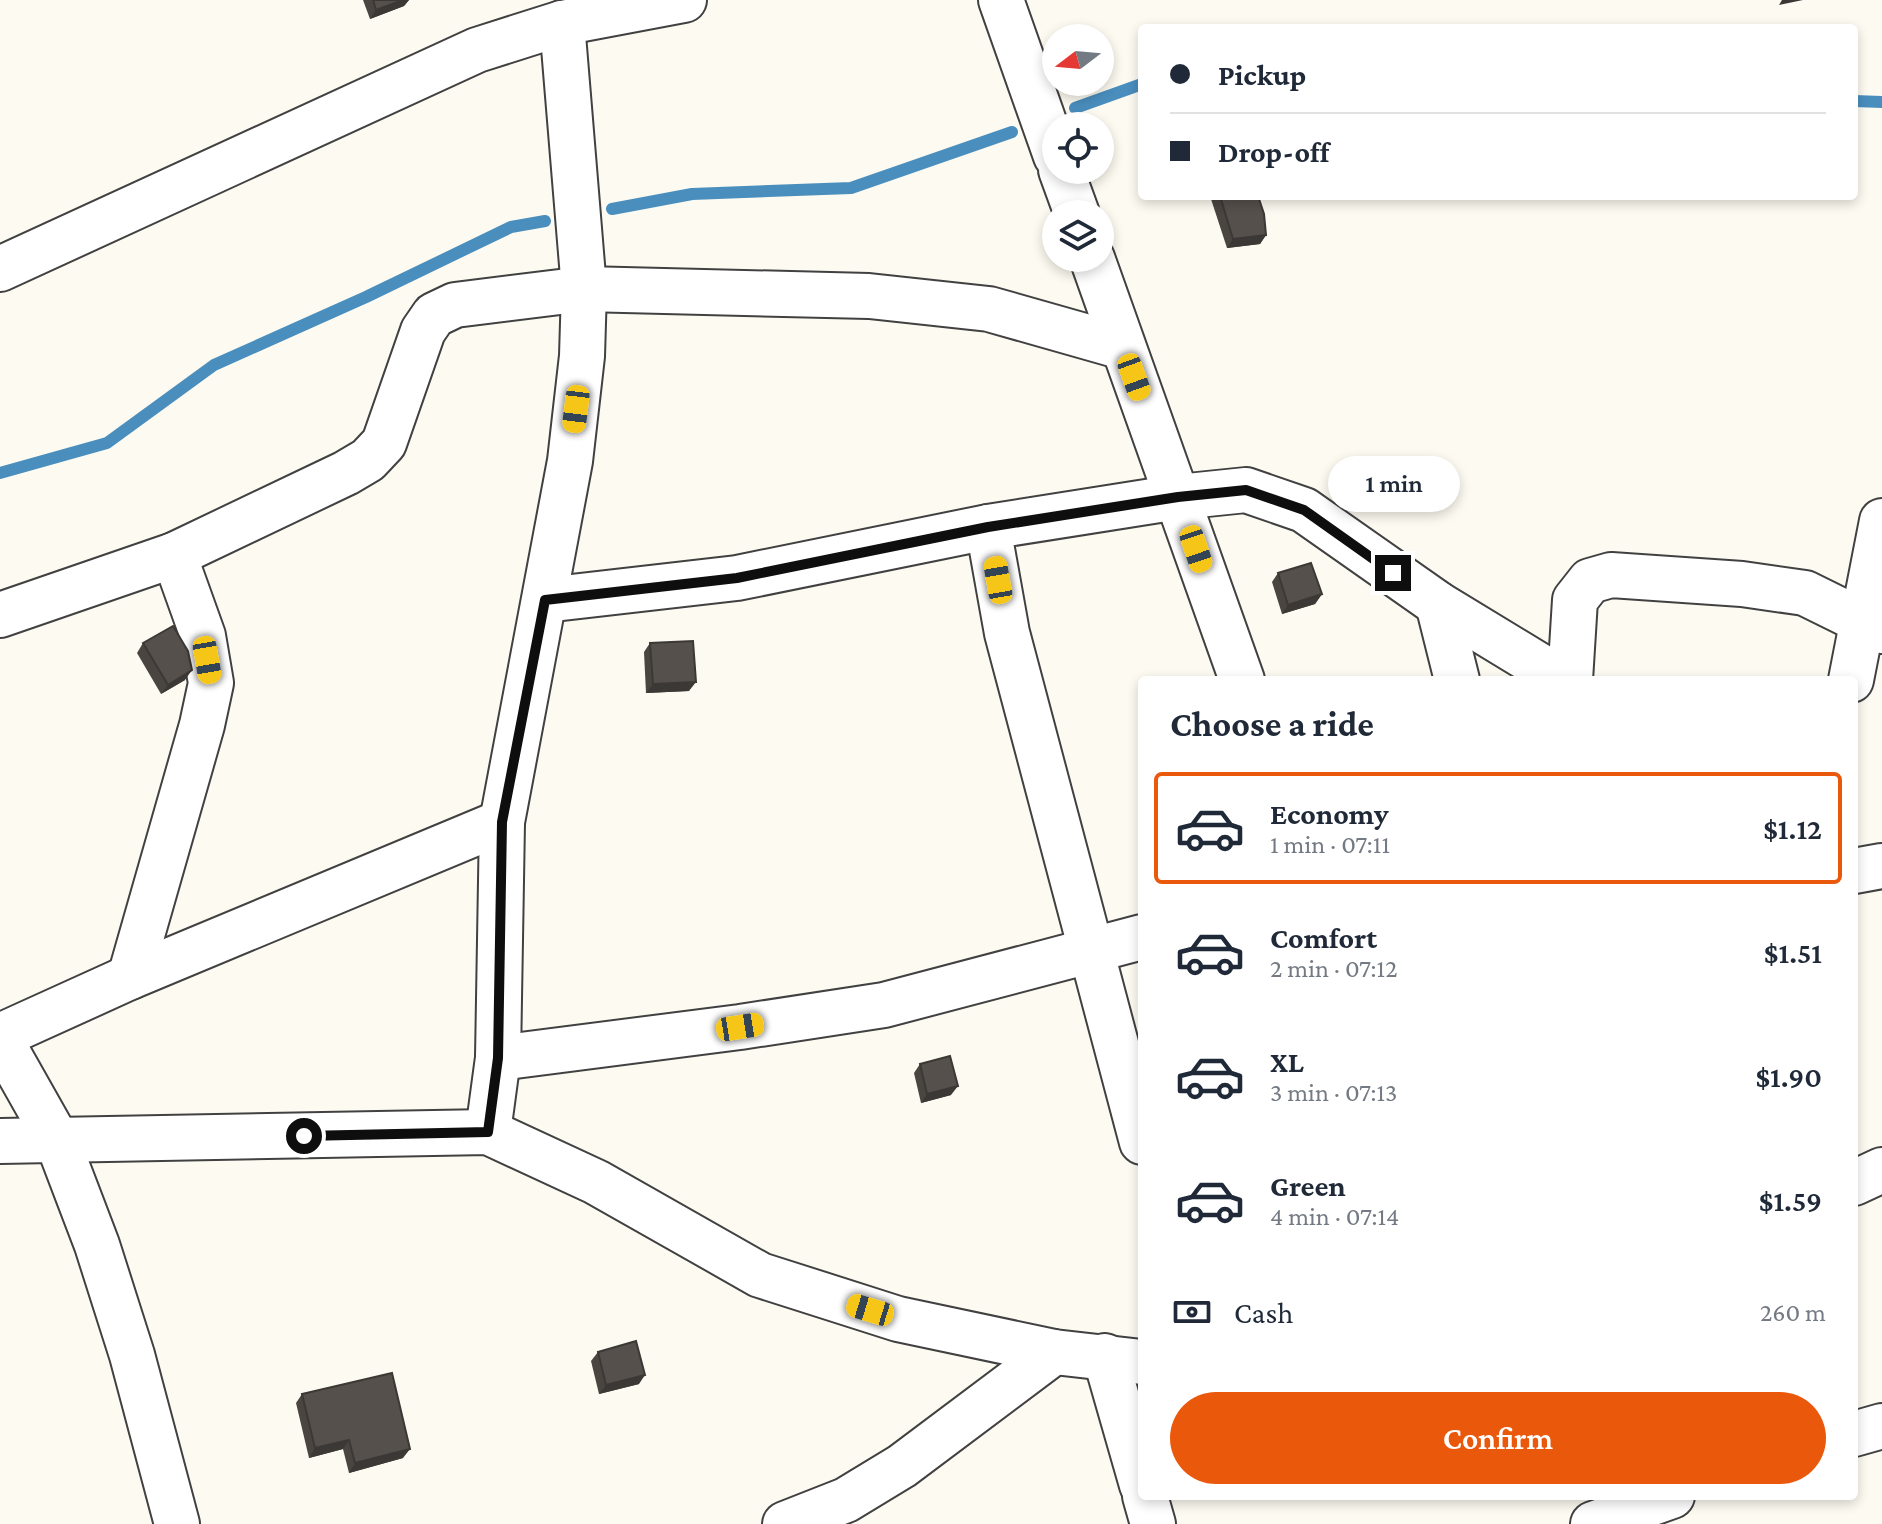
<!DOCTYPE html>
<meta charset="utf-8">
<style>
:root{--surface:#fff;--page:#f2f2f3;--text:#1f2937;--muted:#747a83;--line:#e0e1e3;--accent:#ea580c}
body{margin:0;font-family:"Crimson Pro",serif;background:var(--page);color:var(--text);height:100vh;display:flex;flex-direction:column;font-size:30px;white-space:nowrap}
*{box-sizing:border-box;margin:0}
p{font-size:26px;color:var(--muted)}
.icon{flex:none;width:44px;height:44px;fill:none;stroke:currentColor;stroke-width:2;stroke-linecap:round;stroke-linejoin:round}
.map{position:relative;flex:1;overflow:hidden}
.details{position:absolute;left:1138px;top:676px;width:720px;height:824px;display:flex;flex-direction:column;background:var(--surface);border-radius:8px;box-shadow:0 4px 12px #0003}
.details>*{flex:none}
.hud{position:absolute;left:1138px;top:24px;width:720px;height:176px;border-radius:8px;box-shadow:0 4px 12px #0003;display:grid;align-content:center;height:176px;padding:0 32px;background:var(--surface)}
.needle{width:52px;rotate:254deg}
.tools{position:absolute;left:1042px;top:24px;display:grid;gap:16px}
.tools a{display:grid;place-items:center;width:72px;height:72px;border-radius:50%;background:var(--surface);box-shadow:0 4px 12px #0003;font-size:40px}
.end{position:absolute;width:36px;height:36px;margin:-18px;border:10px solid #0e0e0e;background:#fff;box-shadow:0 0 0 4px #fff}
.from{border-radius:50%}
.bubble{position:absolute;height:56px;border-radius:28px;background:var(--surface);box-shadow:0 4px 12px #0003;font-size:26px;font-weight:600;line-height:56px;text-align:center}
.car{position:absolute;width:24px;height:48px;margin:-24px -12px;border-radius:10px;box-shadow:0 0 6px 2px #0007;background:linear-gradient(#f5c518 24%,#345 0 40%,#f5c518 0 76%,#345 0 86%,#f5c518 0)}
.hud b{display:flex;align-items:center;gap:28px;height:76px;font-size:30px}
.hud b+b{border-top:2px solid var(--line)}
.hud i{width:20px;height:20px;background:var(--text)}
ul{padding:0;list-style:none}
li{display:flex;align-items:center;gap:24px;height:112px;margin:0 16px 12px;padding:0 16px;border:4px solid transparent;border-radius:8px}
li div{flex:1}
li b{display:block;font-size:30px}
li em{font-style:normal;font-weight:600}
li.selected{border-color:var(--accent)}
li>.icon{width:72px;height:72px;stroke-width:1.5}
h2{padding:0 32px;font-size:36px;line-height:96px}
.pay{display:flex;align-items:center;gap:20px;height:88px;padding:0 32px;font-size:30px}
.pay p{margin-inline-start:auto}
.primary-button{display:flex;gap:16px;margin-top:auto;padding:16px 32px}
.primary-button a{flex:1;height:92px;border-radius:48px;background:var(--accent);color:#fff;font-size:32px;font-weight:600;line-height:92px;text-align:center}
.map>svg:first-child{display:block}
</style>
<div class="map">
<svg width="1882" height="1524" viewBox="0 0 1882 1524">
<rect width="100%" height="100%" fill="#fdfbf1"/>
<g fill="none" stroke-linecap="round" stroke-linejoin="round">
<!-- stream -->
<g stroke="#4a8ebe" stroke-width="12">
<polyline points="1854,101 1882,102"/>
<polyline points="1075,108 1142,84"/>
<polyline points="612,209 692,194 851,188 1012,132"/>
<polyline points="0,473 107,443 214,365 366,297 511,227 545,221"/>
</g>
<defs>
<g id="minor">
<polyline points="1001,0 1056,156"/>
<polyline points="1061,170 1077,214"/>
<polyline points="1092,258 1242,680"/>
<polyline points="0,269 477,50 562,23 684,0"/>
<polyline points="988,527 1007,633 1142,1142"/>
<polyline points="545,600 737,578 988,527 1178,497 1246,490 1304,510 1438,604 1563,680"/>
<polyline points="1438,604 1457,680"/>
<polyline points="0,615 174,555 346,473 368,460 384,443 423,331 434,315 455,305 584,289 869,296 989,309 1123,347"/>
<polyline points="1570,680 1575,600 1590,581 1611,575 1742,584 1805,593 1882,631"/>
<polyline points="1851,680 1882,521"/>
<polyline points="1854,871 1882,866"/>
<polyline points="130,977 202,725 211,683 203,636 174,555"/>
<polyline points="0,1036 130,977 502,822"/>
<polyline points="0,1039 57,1140 97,1245 132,1355 177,1524"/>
<polyline points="498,1058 740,1027 884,1005 1142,937"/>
<polyline points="488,1132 498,1058 502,822 570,461 582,356 584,289 562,23"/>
<polyline points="0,1141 488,1132 596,1182 760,1275 898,1319 1054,1352 1142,1362"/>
<polyline points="1854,1183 1882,1170"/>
<polyline points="1105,1356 1142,1485"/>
<polyline points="1854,1434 1882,1426"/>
<polyline points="1145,1496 1153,1524"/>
<polyline points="785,1524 846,1500 902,1466 1054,1352"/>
<polyline points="1593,1524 1672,1496"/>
</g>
</defs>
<!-- minor casing -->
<use href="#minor" stroke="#414141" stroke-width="48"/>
<!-- minor -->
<use href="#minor" stroke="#fff" stroke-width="44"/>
</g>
<!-- wall -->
<g fill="#4a4541">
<polygon points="363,0 409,0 404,6 370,19"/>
<polygon points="1210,196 1258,196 1266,235 1260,244 1227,248"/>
<polygon points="1278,573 1322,594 1315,604 1282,614 1272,582"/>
<polygon points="143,643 185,680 161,694 137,653"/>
<polygon points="650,643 689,691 646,693 644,652"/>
<polygon points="920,1064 951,1095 921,1103 914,1073"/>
<polygon points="598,1352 639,1384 599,1394 591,1361"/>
<polygon points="302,1394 403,1458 349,1473 343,1449 309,1458 296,1403"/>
</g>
<!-- shaded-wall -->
<g fill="#3c3835">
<polygon points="403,0 409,0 404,6 370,19 376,10"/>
<polygon points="1782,0 1803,0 1779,5"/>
<polygon points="1266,235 1260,244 1227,248 1233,239"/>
<polygon points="1322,594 1315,604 1282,614 1288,605"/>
<polygon points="192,670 185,680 161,694 168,685"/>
<polygon points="696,682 689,691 646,693 653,684"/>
<polygon points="958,1086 951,1095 921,1103 927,1094"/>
<polygon points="645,1375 639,1384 599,1394 606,1385"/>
<polygon points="349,1440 343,1449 309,1458 315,1448"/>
<polygon points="410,1449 403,1458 349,1473 355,1463"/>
</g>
<!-- building -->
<g fill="#56504c" stroke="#3c3835" stroke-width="2">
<polygon points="373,0 403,0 376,10"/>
<polygon points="1220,196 1258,196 1264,214 1266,235 1233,239"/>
<polygon points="1311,563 1322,594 1288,605 1278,573"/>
<polygon points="173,626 188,651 192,670 168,685 143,643"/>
<polygon points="693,641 696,682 653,684 650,643"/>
<polygon points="950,1056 958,1086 927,1094 920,1064"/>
<polygon points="636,1341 645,1375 606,1385 598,1352"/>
<polygon points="392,1373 410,1449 355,1463 349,1440 315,1448 302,1394"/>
</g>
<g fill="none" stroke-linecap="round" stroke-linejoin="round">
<!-- route -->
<polyline stroke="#0e0e0e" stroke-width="10" points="304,1136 488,1132 498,1058 502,822 545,600 737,578 988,527 1178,497 1246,490 1304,510 1393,573"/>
</g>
</svg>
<div class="tools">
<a><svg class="needle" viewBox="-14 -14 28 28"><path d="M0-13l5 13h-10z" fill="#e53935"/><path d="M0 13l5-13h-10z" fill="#747a83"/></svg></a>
<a><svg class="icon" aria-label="locate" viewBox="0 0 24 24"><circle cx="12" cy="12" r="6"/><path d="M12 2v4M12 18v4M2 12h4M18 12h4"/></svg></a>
<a><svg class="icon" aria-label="layers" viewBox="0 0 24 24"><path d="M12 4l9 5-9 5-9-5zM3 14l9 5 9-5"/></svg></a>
</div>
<i class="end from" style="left:304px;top:1136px"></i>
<i class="end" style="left:1393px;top:573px"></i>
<div class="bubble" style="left:1328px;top:456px;width:132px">1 min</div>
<i class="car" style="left:1134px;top:377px;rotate:160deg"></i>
<i class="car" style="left:576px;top:409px;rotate:187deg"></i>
<i class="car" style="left:1196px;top:549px;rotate:161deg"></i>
<i class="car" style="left:998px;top:580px;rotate:350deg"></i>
<i class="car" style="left:207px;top:660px;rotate:170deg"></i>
<i class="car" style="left:740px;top:1027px;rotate:81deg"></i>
<i class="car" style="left:870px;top:1310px;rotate:287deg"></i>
<div class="hud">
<b><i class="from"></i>Pickup</b>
<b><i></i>Drop-off</b>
</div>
<section class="details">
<h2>Choose a ride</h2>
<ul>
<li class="selected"><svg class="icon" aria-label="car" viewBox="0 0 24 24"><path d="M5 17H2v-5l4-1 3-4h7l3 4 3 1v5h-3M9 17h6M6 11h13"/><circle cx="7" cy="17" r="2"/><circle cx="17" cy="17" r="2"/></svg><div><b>Economy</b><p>1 min · 07:11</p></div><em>$1.12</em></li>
<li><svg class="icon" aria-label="car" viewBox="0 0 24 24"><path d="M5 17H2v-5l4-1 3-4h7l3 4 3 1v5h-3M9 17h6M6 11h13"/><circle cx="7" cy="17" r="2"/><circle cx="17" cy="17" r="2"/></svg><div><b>Comfort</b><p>2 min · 07:12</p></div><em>$1.51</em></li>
<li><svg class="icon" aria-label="car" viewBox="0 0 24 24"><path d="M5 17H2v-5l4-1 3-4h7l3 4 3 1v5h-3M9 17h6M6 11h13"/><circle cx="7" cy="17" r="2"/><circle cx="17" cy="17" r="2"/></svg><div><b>XL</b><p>3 min · 07:13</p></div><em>$1.90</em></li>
<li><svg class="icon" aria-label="car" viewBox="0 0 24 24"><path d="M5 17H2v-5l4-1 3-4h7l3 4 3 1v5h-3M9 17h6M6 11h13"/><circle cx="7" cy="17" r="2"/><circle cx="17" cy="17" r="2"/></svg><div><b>Green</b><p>4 min · 07:14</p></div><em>$1.59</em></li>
</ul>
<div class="pay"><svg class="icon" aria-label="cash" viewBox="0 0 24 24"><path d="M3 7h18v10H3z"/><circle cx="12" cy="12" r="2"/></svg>Cash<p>260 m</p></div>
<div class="primary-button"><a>Confirm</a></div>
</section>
</div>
